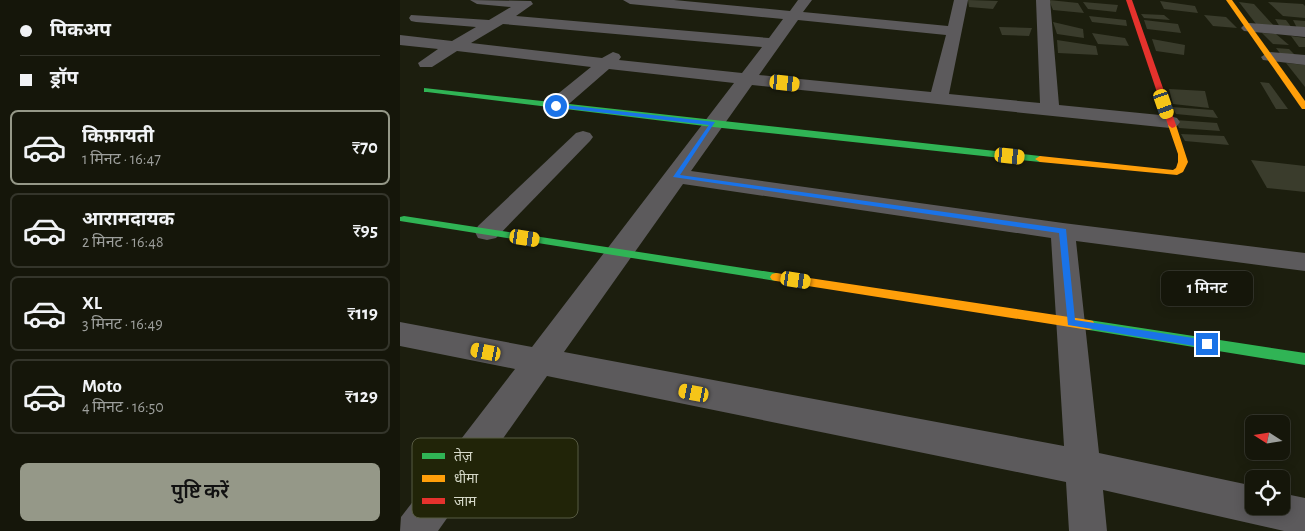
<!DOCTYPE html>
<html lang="hi">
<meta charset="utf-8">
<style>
:root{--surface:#15160a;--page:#222318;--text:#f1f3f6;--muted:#9d9f9c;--line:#34352b;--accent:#959888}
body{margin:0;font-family:"Alegreya Sans","Noto Sans Devanagari",sans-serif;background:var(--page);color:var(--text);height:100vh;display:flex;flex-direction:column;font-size:19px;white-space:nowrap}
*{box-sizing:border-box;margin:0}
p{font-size:16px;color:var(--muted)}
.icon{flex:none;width:28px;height:28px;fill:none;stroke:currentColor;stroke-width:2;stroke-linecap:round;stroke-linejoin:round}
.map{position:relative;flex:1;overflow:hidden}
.details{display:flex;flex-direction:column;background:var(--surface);width:400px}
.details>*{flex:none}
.guide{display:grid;align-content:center;height:110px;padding:0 20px;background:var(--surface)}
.needle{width:32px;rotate:282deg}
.fabs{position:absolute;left:845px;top:415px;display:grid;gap:10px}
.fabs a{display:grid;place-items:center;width:45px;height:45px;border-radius:8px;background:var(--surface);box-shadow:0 2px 12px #0003,0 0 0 1px var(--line);font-size:25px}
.end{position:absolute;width:22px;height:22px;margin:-11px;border:6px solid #1a73e8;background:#fff;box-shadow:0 0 0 2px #fff}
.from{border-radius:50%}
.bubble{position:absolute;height:35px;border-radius:8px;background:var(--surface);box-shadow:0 2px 12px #0003,0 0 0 1px var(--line);font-size:16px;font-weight:600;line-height:35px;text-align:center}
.car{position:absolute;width:15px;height:30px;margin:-15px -8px;border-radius:6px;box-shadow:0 0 4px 1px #0007;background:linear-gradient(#f5c518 24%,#345 0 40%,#f5c518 0 76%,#345 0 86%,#f5c518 0)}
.guide b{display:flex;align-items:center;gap:18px;height:48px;font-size:19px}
.guide b+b{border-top:1px solid var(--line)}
.guide i{width:12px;height:12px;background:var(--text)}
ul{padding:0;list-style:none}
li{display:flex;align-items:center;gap:15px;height:75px;margin:0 10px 8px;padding:0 10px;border:2px solid var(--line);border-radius:8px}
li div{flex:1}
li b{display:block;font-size:19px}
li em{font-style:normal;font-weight:600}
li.active{border-color:var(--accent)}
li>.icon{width:45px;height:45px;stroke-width:1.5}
.primary-button{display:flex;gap:10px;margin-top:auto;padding:10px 20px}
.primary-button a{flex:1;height:58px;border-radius:8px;background:var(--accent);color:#111;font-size:20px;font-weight:600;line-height:58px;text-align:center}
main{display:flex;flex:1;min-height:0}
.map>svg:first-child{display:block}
</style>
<main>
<section class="details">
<div class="guide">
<b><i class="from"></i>पिकअप</b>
<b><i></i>ड्रॉप</b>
</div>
<ul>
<li class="active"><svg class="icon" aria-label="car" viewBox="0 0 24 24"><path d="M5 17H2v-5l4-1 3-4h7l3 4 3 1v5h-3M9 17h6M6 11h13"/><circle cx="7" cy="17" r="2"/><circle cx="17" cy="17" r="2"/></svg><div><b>किफ़ायती</b><p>1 मिनट · 16:47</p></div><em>₹70</em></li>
<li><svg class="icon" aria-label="car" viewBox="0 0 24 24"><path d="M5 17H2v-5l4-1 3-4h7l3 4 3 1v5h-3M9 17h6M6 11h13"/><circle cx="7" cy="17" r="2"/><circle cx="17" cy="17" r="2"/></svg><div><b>आरामदायक</b><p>2 मिनट · 16:48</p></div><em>₹95</em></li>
<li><svg class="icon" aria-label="car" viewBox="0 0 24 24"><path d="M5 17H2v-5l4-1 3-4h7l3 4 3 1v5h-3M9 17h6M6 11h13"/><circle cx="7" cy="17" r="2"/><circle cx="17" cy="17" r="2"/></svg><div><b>XL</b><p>3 मिनट · 16:49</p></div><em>₹119</em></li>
<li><svg class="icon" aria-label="car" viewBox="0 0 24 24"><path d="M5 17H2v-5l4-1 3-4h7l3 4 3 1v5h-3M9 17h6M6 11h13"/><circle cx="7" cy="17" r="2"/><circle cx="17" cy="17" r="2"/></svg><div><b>Moto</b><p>4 मिनट · 16:50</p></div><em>₹129</em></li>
</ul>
<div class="primary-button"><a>पुष्टि करें</a></div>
</section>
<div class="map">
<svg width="905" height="531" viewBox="0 0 905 531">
<rect width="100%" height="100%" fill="#1c1e0e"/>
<!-- building -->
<g fill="#3a3c2c">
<polygon points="568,0 598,1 593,9 569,7"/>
<polygon points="649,0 678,3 684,13 653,10"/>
<polygon points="760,1 795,6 798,13 764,9"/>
<polygon points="683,2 718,5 716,12 688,9"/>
<polygon points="839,2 854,4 875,27 856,24"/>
<polygon points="868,2 903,4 905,6 905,18 883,16"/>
<polygon points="741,14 764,15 770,20 744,18"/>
<polygon points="804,15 826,17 837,28 813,26"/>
<polygon points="689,16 726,20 727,26 692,22"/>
<polygon points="875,19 886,20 892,28 880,27"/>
<polygon points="744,20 778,24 781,33 747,29"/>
<polygon points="893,20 905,21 905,29 897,28"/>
<polygon points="653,22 683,29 684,38 657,34"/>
<polygon points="599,27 632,28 629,36 602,35"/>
<polygon points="692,33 725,38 729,46 698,44"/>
<polygon points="862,33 876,34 889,45 873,44"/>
<polygon points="891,36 905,38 905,47 899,47"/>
<polygon points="752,39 785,45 784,55 756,51"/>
<polygon points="657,40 696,46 698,55 658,53"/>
<polygon points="876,48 889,49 896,56 882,56"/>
<polygon points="886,63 905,65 905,87"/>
<polygon points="860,82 869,83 888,109 876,109"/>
<polygon points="769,89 805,91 809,108 773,104"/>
<polygon points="772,107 813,110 818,118 776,114"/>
<polygon points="775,120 817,123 820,131 779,128"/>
<polygon points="781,134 824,136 829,145 785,141"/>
<polygon points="851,160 905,166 905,192 867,188"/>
</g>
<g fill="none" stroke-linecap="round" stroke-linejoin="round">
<!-- street -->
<g fill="#5c5a5c" fill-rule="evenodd">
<path d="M70,0L131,1L133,4L116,16L369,38L383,19L230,4L223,0H274L390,11L398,0H412L403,12L548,26L554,0H568L549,94L640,103L636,0H650L659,105L770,116L777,118L780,122L777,126L770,128L352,85L291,171L663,223L905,253V271L676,241L699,453L854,486V506H881V493L905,498V531H884L703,490L707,531H669L666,482L147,376L38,531H0L1,517L115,369L0,346V322L132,347L334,83L209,69L163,109H149L147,105L149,101L191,67L57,51L32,67H20L18,63L38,49L0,45V35L52,41L76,27L16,22L11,21L9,18L11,15L89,20L111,7L77,4ZM398,20L546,35L531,92L359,75ZM103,24L362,47L342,73L219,60L221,57L219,54L213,52L202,58L71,43ZM283,184L651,238L664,446L164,352Z"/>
<polygon points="849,23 905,27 905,37 844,31 841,28 844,25"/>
<polygon points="869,52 905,55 905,65 863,60 861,57"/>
<polygon points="183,131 190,133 193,137 190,141 96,238 87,240 78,238 75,232 78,226 176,133"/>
</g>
<!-- fast -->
<g fill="#30b455" fill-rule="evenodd">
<polygon points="24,88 640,156 645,159 640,162 313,127 27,92 24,92"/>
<polygon points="4,216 376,273 380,274 382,277 380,280 376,281 0,221 0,217"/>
<polygon points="689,320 905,353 905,365 689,330 685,329 683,325 685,321"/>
</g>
<!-- slow -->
<g fill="#ff9f0a" fill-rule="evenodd">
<polygon points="826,0 832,0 905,101 905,109 902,109"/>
<polygon points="772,122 776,125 788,162 783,172 777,175 640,162 635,159 640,156 773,170 776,168 778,162 778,154 768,125"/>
<polygon points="376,273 689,320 693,321 695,325 693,329 689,330 376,281 372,280 370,277 372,274"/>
</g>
<!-- jam -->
<polygon fill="#e5322d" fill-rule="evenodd" points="726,0 732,0 776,125 775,127 772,128 768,125"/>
</g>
<!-- route -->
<polygon fill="#1a73e8" points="156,104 315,122 280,175 666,229 675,320 807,340 812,344 807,348 668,325 659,233 273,177 309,125 154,107"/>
<!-- legend -->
<rect x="12" y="438" width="166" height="80" rx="8" fill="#212408" stroke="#575a42" stroke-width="1"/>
<rect x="22" y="453" width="23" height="6" fill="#30b455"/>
<rect x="22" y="475" width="23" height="7" fill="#ff9f0a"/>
<rect x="22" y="498" width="23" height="6" fill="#e5322d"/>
<g font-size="14" fill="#d6d9c9">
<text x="54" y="461">तेज़</text>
<text x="54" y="483">धीमा</text>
<text x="54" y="506">जाम</text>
</g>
</svg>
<div class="fabs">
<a><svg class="needle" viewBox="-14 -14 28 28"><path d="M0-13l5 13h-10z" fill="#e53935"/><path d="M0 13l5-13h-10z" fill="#9d9f9c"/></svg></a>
<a><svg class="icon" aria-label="locate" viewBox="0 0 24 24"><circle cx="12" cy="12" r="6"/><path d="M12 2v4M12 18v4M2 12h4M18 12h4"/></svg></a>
</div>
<i class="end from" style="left:156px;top:106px"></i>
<i class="end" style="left:807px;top:344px"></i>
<div class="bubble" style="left:761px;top:271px;width:92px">1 मिनट</div>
<i class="car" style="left:385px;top:83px;rotate:96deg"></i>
<i class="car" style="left:764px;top:104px;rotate:161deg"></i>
<i class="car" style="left:610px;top:156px;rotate:96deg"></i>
<i class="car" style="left:125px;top:238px;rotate:99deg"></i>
<i class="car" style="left:396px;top:280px;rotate:99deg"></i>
<i class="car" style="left:86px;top:352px;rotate:281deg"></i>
<i class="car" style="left:294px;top:393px;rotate:281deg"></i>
</div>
</main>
